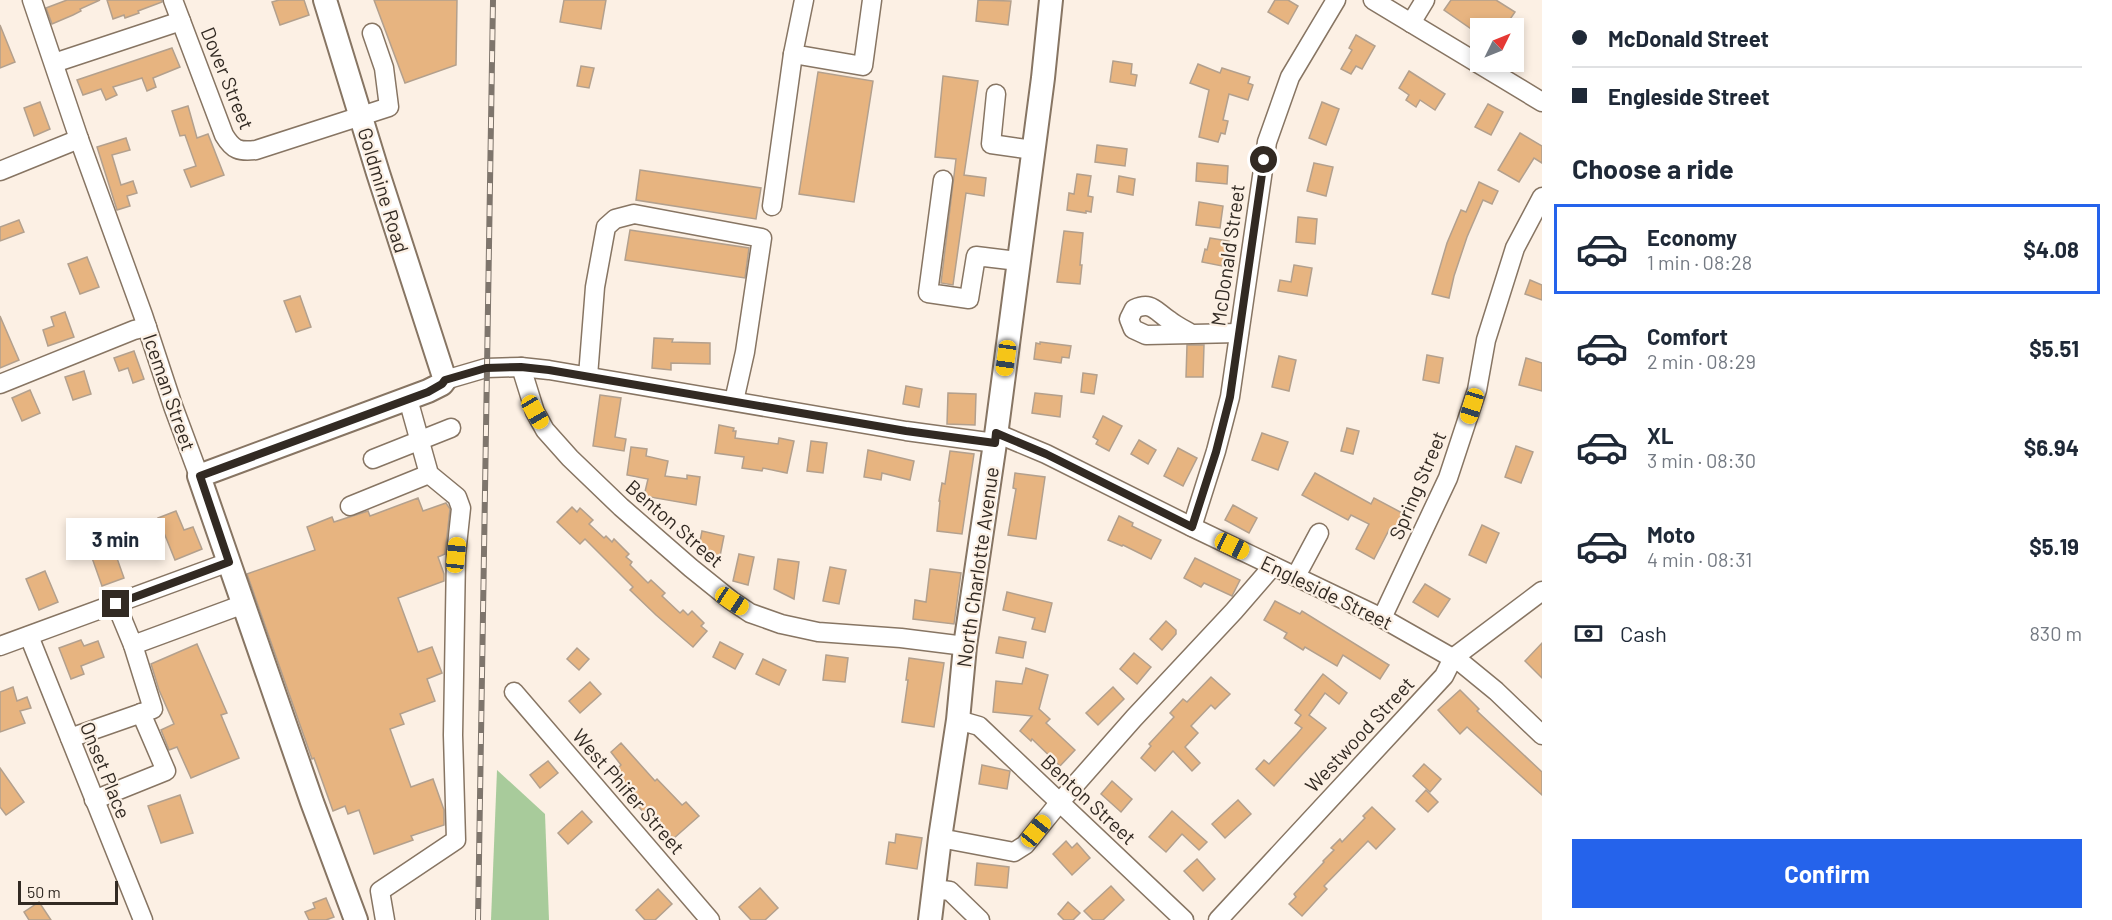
<!DOCTYPE html>
<meta charset="utf-8">
<style>
:root{--surface:#fff;--page:#f2f2f3;--text:#1f2937;--muted:#747a83;--line:#e0e1e3;--accent:#2563eb}
body{margin:0;font-family:Barlow,sans-serif;background:var(--page);color:var(--text);height:100vh;display:flex;flex-direction:column;font-size:22px;white-space:nowrap}
*{box-sizing:border-box;margin:0}
p{font-size:20px;color:var(--muted)}
.icon{flex:none;width:33px;height:33px;fill:none;stroke:currentColor;stroke-width:2;stroke-linecap:round;stroke-linejoin:round}
.map{position:relative;flex:1;overflow:hidden}
.sheet{display:flex;flex-direction:column;background:var(--surface);width:570px}
.sheet>*{flex:none}
.banner{display:grid;align-content:center;height:132px;padding:0 30px;background:var(--surface)}
.needle{width:39px;rotate:47deg}
.buttons{position:absolute;left:1470px;top:18px;display:grid;gap:12px}
.buttons a{display:grid;place-items:center;width:54px;height:54px;border-radius:0px;background:var(--surface);box-shadow:0 3px 9px #0003;font-size:30px}
.scale{position:absolute;left:18px;bottom:15px;width:100px;box-sizing:border-box;padding-left:6px;border:3px solid #322a23;border-top:0;font-size:16px;line-height:21px;white-space:nowrap;color:#322a23;-webkit-text-stroke:4px #fcf0e4;paint-order:stroke}
.end{position:absolute;width:27px;height:27px;margin:-14px;border:8px solid #322a23;background:#fff;box-shadow:0 0 0 3px #fff}
.from{border-radius:50%}
.bubble{position:absolute;height:42px;border-radius:0px;background:var(--surface);box-shadow:0 3px 9px #0003;font-size:20px;font-weight:700;line-height:42px;text-align:center}
.car{position:absolute;width:18px;height:36px;margin:-18px -9px;border-radius:8px;box-shadow:0 0 4px 2px #0007;background:linear-gradient(#f5c518 24%,#345 0 40%,#f5c518 0 76%,#345 0 86%,#f5c518 0)}
.banner b{display:flex;align-items:center;gap:21px;height:57px;font-size:22px}
.banner b+b{border-top:2px solid var(--line)}
.banner i{width:15px;height:15px;background:var(--text)}
ul{padding:0;list-style:none}
li{display:flex;align-items:center;gap:18px;height:90px;margin:0 12px 9px;padding:0 18px;border:3px solid transparent;border-radius:0px}
li div{flex:1}
li b{display:block;font-size:22px}
li em{font-style:normal;font-weight:700}
li.current{border-color:var(--accent)}
li>.icon{width:54px;height:54px;stroke-width:1.5}
h2{padding:0 30px;font-size:27px;line-height:72px}
.pay{display:flex;align-items:center;gap:15px;height:66px;padding:0 30px;font-size:22px}
.pay p{margin-inline-start:auto}
.cta{display:flex;gap:12px;margin-top:auto;padding:12px 30px}
.cta a{flex:1;height:69px;border-radius:0px;background:var(--accent);color:#fff;font-size:24px;font-weight:700;line-height:69px;text-align:center}
main{display:flex;flex:1;min-height:0}
.map>svg:first-child{display:block}
</style>
<main>
<div class="map">
<svg width="1542" height="920" viewBox="0 0 1542 920">
<rect width="100%" height="100%" fill="#fcf0e4"/>
<!-- green -->
<polygon fill="#a8cb9b" points="497,770 545,814 549,920 491,920"/>
<!-- building -->
<g fill="#e7b480" stroke="#b3a08d" stroke-width="1.5">
<polygon points="67,0 100,0 80,9 81,11 73,15 52,24 46,8"/>
<polygon points="107,0 162,0 162,2 138,11 139,13 125,18 124,15 113,19"/>
<polygon points="279,0 304,0 309,15 280,25 272,2"/>
<polygon points="374,0 457,0 456,65 405,83"/>
<polygon points="564,0 606,0 601,29 560,22"/>
<polygon points="978,0 1011,1 1008,25 976,21"/>
<polygon points="1275,0 1288,0 1298,6 1288,24 1268,12"/>
<polygon points="1451,0 1496,0 1515,12 1504,28 1480,28 1480,35 1444,10"/>
<polygon points="0,25 15,62 0,68"/>
<polygon points="1356,35 1375,46 1362,69 1356,66 1351,74 1341,69 1352,50 1349,48"/>
<polygon points="172,48 180,67 153,78 156,87 147,91 142,78 113,87 117,95 106,100 101,89 83,95 77,80"/>
<polygon points="1113,61 1132,64 1131,74 1137,75 1135,86 1110,82"/>
<polygon points="1198,64 1220,73 1222,68 1250,77 1248,83 1253,85 1248,100 1229,94 1223,120 1228,121 1225,134 1221,133 1218,142 1199,137 1209,90 1190,83"/>
<polygon points="581,66 594,68 589,88 577,86"/>
<polygon points="1409,71 1445,94 1435,110 1420,100 1416,107 1406,100 1409,95 1399,88"/>
<polygon points="818,72 873,81 854,202 799,194"/>
<polygon points="943,76 978,81 964,175 986,178 984,196 966,193 953,285 941,283 956,159 935,157"/>
<polygon points="40,102 50,129 34,136 24,108"/>
<polygon points="1322,102 1339,109 1326,145 1309,138"/>
<polygon points="1488,104 1503,112 1491,135 1475,127"/>
<polygon points="188,106 197,138 208,134 224,175 191,187 184,170 196,166 185,135 180,136 172,111"/>
<polygon points="1520,133 1542,146 1542,163 1534,158 1519,182 1498,170"/>
<polygon points="126,138 130,150 112,155 121,185 133,181 137,193 127,196 130,206 117,210 97,147"/>
<polygon points="1097,145 1127,149 1125,166 1095,162"/>
<polygon points="1197,163 1228,166 1227,184 1196,181"/>
<polygon points="1314,163 1333,167 1326,196 1307,191"/>
<polygon points="640,170 761,188 756,219 636,200"/>
<polygon points="1077,174 1091,176 1088,196 1093,197 1091,212 1086,211 1086,213 1067,210 1069,193 1074,194"/>
<polygon points="1119,176 1135,179 1133,195 1117,192"/>
<polygon points="1479,182 1498,191 1492,204 1483,200 1467,237 1454,276 1449,298 1432,294 1447,243 1461,210 1466,212"/>
<polygon points="1199,202 1223,206 1220,228 1196,225"/>
<polygon points="1298,217 1317,219 1315,244 1296,242"/>
<polygon points="19,220 24,232 0,241 0,227"/>
<polygon points="630,230 749,248 745,278 625,260"/>
<polygon points="1064,231 1083,233 1080,265 1082,265 1080,284 1057,282"/>
<polygon points="1210,238 1229,241 1222,266 1202,262 1205,249 1207,250"/>
<polygon points="87,257 99,287 80,294 68,264"/>
<polygon points="1294,265 1312,268 1307,296 1278,291 1280,280 1291,282"/>
<polygon points="1530,280 1542,285 1542,300 1525,294"/>
<polygon points="300,296 311,327 296,332 284,301"/>
<polygon points="65,312 74,337 48,346 43,330 54,326 51,317"/>
<polygon points="0,316 19,360 0,368"/>
<polygon points="654,338 673,339 672,342 710,343 710,364 671,363 671,370 652,368"/>
<polygon points="1040,342 1071,346 1069,358 1062,357 1061,363 1034,359 1036,343 1040,344"/>
<polygon points="1187,345 1204,345 1203,377 1186,377"/>
<polygon points="134,351 144,379 133,383 128,368 119,371 114,358"/>
<polygon points="1427,355 1443,358 1439,383 1423,380"/>
<polygon points="1279,356 1296,360 1289,391 1272,387"/>
<polygon points="1526,358 1542,363 1542,391 1519,385"/>
<polygon points="84,371 91,394 73,400 65,377"/>
<polygon points="1083,373 1097,375 1094,394 1081,392"/>
<polygon points="906,386 922,389 919,407 903,404"/>
<polygon points="30,390 40,413 22,421 12,398"/>
<polygon points="948,393 976,394 975,425 947,424"/>
<polygon points="1035,393 1062,396 1060,417 1032,413"/>
<polygon points="600,395 621,398 615,437 626,439 624,451 593,446"/>
<polygon points="1103,416 1122,426 1109,451 1096,444 1098,440 1093,437"/>
<polygon points="719,425 734,428 733,431 736,431 735,438 778,444 779,438 794,441 787,473 763,468 762,471 742,468 744,457 715,453"/>
<polygon points="1347,428 1359,431 1353,454 1341,451"/>
<polygon points="1262,433 1288,442 1278,470 1252,460"/>
<polygon points="1139,440 1156,450 1148,464 1131,454"/>
<polygon points="811,441 827,443 823,473 807,471"/>
<polygon points="1516,446 1533,452 1521,483 1505,477"/>
<polygon points="631,447 647,449 646,456 668,461 665,476 687,479 687,475 700,477 696,505 644,496 648,479 627,475"/>
<polygon points="1178,448 1197,458 1183,486 1164,476"/>
<polygon points="868,450 914,461 910,480 882,473 881,480 864,477"/>
<polygon points="950,451 974,454 962,534 937,531 940,501 939,501 942,483 945,484"/>
<polygon points="1015,473 1045,477 1036,539 1008,535 1016,489 1013,488"/>
<polygon points="1315,473 1371,504 1374,498 1406,515 1397,534 1389,530 1374,559 1356,549 1369,524 1351,515 1348,520 1302,495"/>
<polygon points="418,498 423,511 446,503 450,509 445,554 438,557 444,574 444,581 398,598 418,652 432,647 442,673 427,679 435,701 400,714 404,724 390,729 411,787 433,779 444,810 444,825 411,836 413,840 374,854 359,810 348,814 345,806 333,811 314,758 312,759 247,574 315,550 307,527 332,517 334,522 368,511 370,516"/>
<polygon points="1233,505 1257,518 1249,533 1225,520"/>
<polygon points="572,507 577,512 580,508 593,520 589,524 604,538 606,536 612,542 614,539 629,554 626,557 632,562 630,565 648,583 651,580 665,593 662,596 680,613 683,610 688,615 692,611 704,623 701,626 707,631 693,647 656,615 630,590 633,587 585,539 580,544 557,522"/>
<polygon points="176,511 184,530 193,527 202,549 175,560 158,518"/>
<polygon points="1119,516 1133,523 1132,526 1161,540 1151,559 1123,545 1122,546 1108,540"/>
<polygon points="1482,525 1499,533 1486,563 1469,555"/>
<polygon points="702,531 724,536 720,556 698,551"/>
<polygon points="113,547 124,578 102,586 91,555"/>
<polygon points="739,554 754,557 748,585 733,581"/>
<polygon points="1195,558 1240,580 1232,596 1204,583 1201,587 1184,578"/>
<polygon points="778,559 799,562 794,599 774,589"/>
<polygon points="830,567 846,570 839,604 823,601"/>
<polygon points="930,569 961,573 954,624 913,619 915,600 926,602"/>
<polygon points="45,571 58,602 39,610 26,579"/>
<polygon points="1425,584 1450,599 1438,617 1413,602"/>
<polygon points="1007,592 1052,603 1045,632 1032,629 1035,618 1003,610"/>
<polygon points="1275,601 1300,614 1302,611 1389,665 1380,679 1343,655 1337,666 1305,647 1303,650 1284,638 1287,633 1264,620"/>
<polygon points="1166,621 1176,630 1176,634 1162,650 1150,639"/>
<polygon points="999,637 1026,642 1023,658 996,653"/>
<polygon points="81,640 84,646 98,641 104,657 81,666 84,674 71,679 59,648"/>
<polygon points="720,642 743,654 735,669 713,657"/>
<polygon points="1542,643 1542,678 1525,661"/>
<polygon points="197,644 227,713 221,715 239,758 191,778 177,747 169,750 161,730 174,724 159,690 151,664"/>
<polygon points="577,648 589,659 579,670 567,659"/>
<polygon points="1134,653 1151,667 1137,684 1120,669"/>
<polygon points="826,655 848,658 845,682 823,680"/>
<polygon points="909,658 944,663 934,727 902,722 908,680 906,680"/>
<polygon points="763,659 786,670 779,685 756,674"/>
<polygon points="1026,668 1048,675 1039,709 1050,719 1046,723 1075,750 1060,766 1032,739 1031,741 1020,731 1032,716 993,712 996,681 1022,684"/>
<polygon points="1323,674 1347,693 1339,704 1325,693 1309,715 1326,728 1274,786 1256,769 1264,760 1269,764 1297,734 1302,728 1295,723 1301,715 1295,710"/>
<polygon points="1211,677 1230,694 1215,709 1211,705 1191,726 1198,733 1185,747 1200,763 1192,771 1173,751 1155,771 1141,758 1151,746 1149,744 1174,717 1170,713 1183,699 1187,702"/>
<polygon points="590,682 601,694 580,713 569,701"/>
<polygon points="13,687 17,701 27,697 31,708 20,711 25,723 0,732 0,692"/>
<polygon points="1113,687 1124,699 1098,725 1086,713"/>
<polygon points="1460,690 1479,709 1477,711 1542,772 1542,795 1467,727 1460,734 1438,710"/>
<polygon points="621,743 655,781 657,779 682,805 686,802 699,816 673,839 651,814 648,817 633,801 636,799 613,773 621,765 611,752"/>
<polygon points="548,761 558,773 540,788 530,775"/>
<polygon points="1424,764 1441,779 1430,792 1413,776"/>
<polygon points="982,765 1010,771 1007,789 979,784"/>
<polygon points="0,768 24,802 6,815 0,807"/>
<polygon points="1112,781 1132,799 1121,812 1101,794"/>
<polygon points="1426,790 1438,802 1428,812 1416,801"/>
<polygon points="180,795 193,833 161,843 148,806"/>
<polygon points="1238,800 1251,814 1225,838 1212,824"/>
<polygon points="1372,807 1395,829 1376,849 1368,841 1324,886 1327,889 1302,916 1289,904 1296,897 1294,894 1324,862 1323,861 1334,850 1331,848 1340,839 1342,842 1365,818 1363,816"/>
<polygon points="582,811 592,822 568,844 558,833"/>
<polygon points="1172,811 1207,842 1199,850 1182,834 1166,852 1149,837"/>
<polygon points="896,834 922,838 917,869 886,864 889,842 895,843"/>
<polygon points="1066,841 1072,848 1077,843 1090,858 1072,875 1053,854"/>
<polygon points="1197,859 1215,879 1203,891 1184,871"/>
<polygon points="977,863 1009,867 1007,888 975,885"/>
<polygon points="1111,886 1124,900 1103,920 1093,920 1084,911"/>
<polygon points="760,888 778,908 765,920 751,920 739,907"/>
<polygon points="658,889 672,904 655,920 645,920 636,910"/>
<polygon points="326,898 334,917 326,920 309,920 305,912 315,908 313,903"/>
<polygon points="39,902 51,920 29,920 24,912"/>
<polygon points="1068,902 1080,913 1073,920 1064,920 1058,914"/>
</g>
<g fill="none" stroke-linecap="round" stroke-linejoin="round">
<defs>
<g id="minor">
<polyline points="32,0 79,139 143,315 173,406 199,476"/>
<path d="M173,0L224,135C233,150 239,152 256,150L389,107L384,68L372,33"/>
<polyline points="804,0 793,54 863,66 872,0"/>
<polyline points="1373,0 1542,102"/>
<polyline points="1411,23 1425,0"/>
<polyline points="54,63 181,21"/>
<polyline points="996,94 991,144 1033,150"/>
<polyline points="0,171 79,139"/>
<polyline points="943,180 928,293 969,299 976,256 1018,261"/>
<polyline points="772,206 793,54"/>
<path d="M1190,333C1183,329 1175,325 1169,320C1155,311 1152,301 1134,309L1129,319L1133,329L1146,335L1239,333"/>
<polyline points="521,367 535,412 545,430 570,458 621,507 691,568 732,601 750,613 781,624 818,632 901,638 965,646"/>
<polyline points="588,376 595,287 606,227 615,219 634,214 762,238 745,352 734,401"/>
<polyline points="445,380 486,368 521,367 549,370 906,431 995,443"/>
<polyline points="0,384 134,330 147,327"/>
<polyline points="996,433 1046,454 1192,527 1382,618 1463,664 1496,691 1542,735"/>
<polyline points="373,459 451,428"/>
<polyline points="350,506 429,474"/>
<polyline points="1192,527 1216,451 1230,397 1267,142 1290,77 1336,0"/>
<polyline points="1296,576 1319,533"/>
<polyline points="116,604 133,645 244,604"/>
<polyline points="1382,618 1448,478 1477,390 1486,340 1515,248 1542,197"/>
<polyline points="29,636 143,920"/>
<polyline points="0,646 229,562"/>
<polyline points="514,692 710,920"/>
<polyline points="958,720 979,726 1184,920"/>
<polyline points="70,738 153,709 133,645"/>
<polyline points="94,800 166,771 141,713"/>
<polyline points="940,838 1014,852 1025,845 1059,803 1134,718 1234,611 1273,566"/>
<polyline points="934,889 950,891 980,920"/>
<polyline points="385,920 380,891 456,840 453,735 456,555 461,508 457,497 429,474 408,399"/>
<polyline points="1218,920 1444,676 1453,658 1542,591"/>
</g>
<g id="major">
<polyline points="325,0 378,173 445,380 442,384 428,391 199,476 312,802 356,920"/>
<polyline points="930,920 940,838 958,720 965,646 995,443 1043,78 1051,0"/>
</g>
</defs>
<!-- minor casing -->
<use href="#minor" stroke="#877563" stroke-width="21"/>
<!-- major casing -->
<use href="#major" stroke="#877563" stroke-width="26"/>
<!-- minor -->
<use href="#minor" stroke="#fff" stroke-width="18"/>
<!-- major -->
<use href="#major" stroke="#fff" stroke-width="22"/>
<defs>
<polyline id="rail" points="478,920 493,0"/>
</defs>
<!-- rail casing -->
<use href="#rail" stroke="#7e756c" stroke-width="6"/>
<!-- rail -->
<use href="#rail" stroke="#fcf0e4" stroke-width="4" stroke-dasharray="11" stroke-linecap="butt"/>
</g>
<g fill="none" stroke-linecap="round" stroke-linejoin="round">
<!-- route -->
<polyline stroke="#322a23" stroke-width="8" points="116,604 229,562 200,476 428,392 442,384 445,380 486,368 521,367 549,370 906,431 995,443 996,433 1046,454 1192,527 1216,452 1230,397 1264,160"/>
</g>
<g text-anchor="middle" dominant-baseline="central" stroke-width="4.5" stroke-linejoin="round" paint-order="stroke">
<!-- street labels -->
<g font-size="20" fill="#322a23" stroke="#fcf0e4">
<text transform="translate(228 78) rotate(68)">Dover Street</text>
<text transform="translate(384 190) rotate(73)">Goldmine Road</text>
<text transform="translate(1227 255) rotate(-82)">McDonald Street</text>
<text transform="translate(170 392) rotate(71)">Iceman Street</text>
<text transform="translate(1417 485) rotate(-67)">Spring Street</text>
<text transform="translate(675 523) rotate(41)">Benton Street</text>
<text transform="translate(977 567) rotate(-82)">North Charlotte Avenue</text>
<text transform="translate(1327 592) rotate(26)">Engleside Street</text>
<text transform="translate(1359 734) rotate(-47)">Westwood Street</text>
<text transform="translate(106 770) rotate(68)">Onset Place</text>
<text transform="translate(629 791) rotate(49)">West Phifer Street</text>
<text transform="translate(1089 799) rotate(43)">Benton Street</text>
</g>
</g>
</svg>
<div class="buttons">
<a><svg class="needle" viewBox="-14 -14 28 28"><path d="M0-13l5 13h-10z" fill="#e53935"/><path d="M0 13l5-13h-10z" fill="#747a83"/></svg></a>
</div>
<div class="scale">50 m</div>
<i class="end from" style="left:1264px;top:160px"></i>
<i class="end" style="left:116px;top:604px"></i>
<div class="bubble" style="left:66px;top:518px;width:99px">3 min</div>
<i class="car" style="left:1006px;top:358px;rotate:188deg"></i>
<i class="car" style="left:1472px;top:406px;rotate:197deg"></i>
<i class="car" style="left:535px;top:412px;rotate:150deg"></i>
<i class="car" style="left:1232px;top:546px;rotate:115deg"></i>
<i class="car" style="left:456px;top:555px;rotate:6deg"></i>
<i class="car" style="left:732px;top:601px;rotate:123deg"></i>
<i class="car" style="left:1036px;top:831px;rotate:39deg"></i>
</div>
<section class="sheet">
<div class="banner">
<b><i class="from"></i>McDonald Street</b>
<b><i></i>Engleside Street</b>
</div>
<h2>Choose a ride</h2>
<ul>
<li class="current"><svg class="icon" aria-label="car" viewBox="0 0 24 24"><path d="M5 17H2v-5l4-1 3-4h7l3 4 3 1v5h-3M9 17h6M6 11h13"/><circle cx="7" cy="17" r="2"/><circle cx="17" cy="17" r="2"/></svg><div><b>Economy</b><p>1 min · 08:28</p></div><em>$4.08</em></li>
<li><svg class="icon" aria-label="car" viewBox="0 0 24 24"><path d="M5 17H2v-5l4-1 3-4h7l3 4 3 1v5h-3M9 17h6M6 11h13"/><circle cx="7" cy="17" r="2"/><circle cx="17" cy="17" r="2"/></svg><div><b>Comfort</b><p>2 min · 08:29</p></div><em>$5.51</em></li>
<li><svg class="icon" aria-label="car" viewBox="0 0 24 24"><path d="M5 17H2v-5l4-1 3-4h7l3 4 3 1v5h-3M9 17h6M6 11h13"/><circle cx="7" cy="17" r="2"/><circle cx="17" cy="17" r="2"/></svg><div><b>XL</b><p>3 min · 08:30</p></div><em>$6.94</em></li>
<li><svg class="icon" aria-label="car" viewBox="0 0 24 24"><path d="M5 17H2v-5l4-1 3-4h7l3 4 3 1v5h-3M9 17h6M6 11h13"/><circle cx="7" cy="17" r="2"/><circle cx="17" cy="17" r="2"/></svg><div><b>Moto</b><p>4 min · 08:31</p></div><em>$5.19</em></li>
</ul>
<div class="pay"><svg class="icon" aria-label="cash" viewBox="0 0 24 24"><path d="M3 7h18v10H3z"/><circle cx="12" cy="12" r="2"/></svg>Cash<p>830 m</p></div>
<div class="cta"><a>Confirm</a></div>
</section>
</main>
